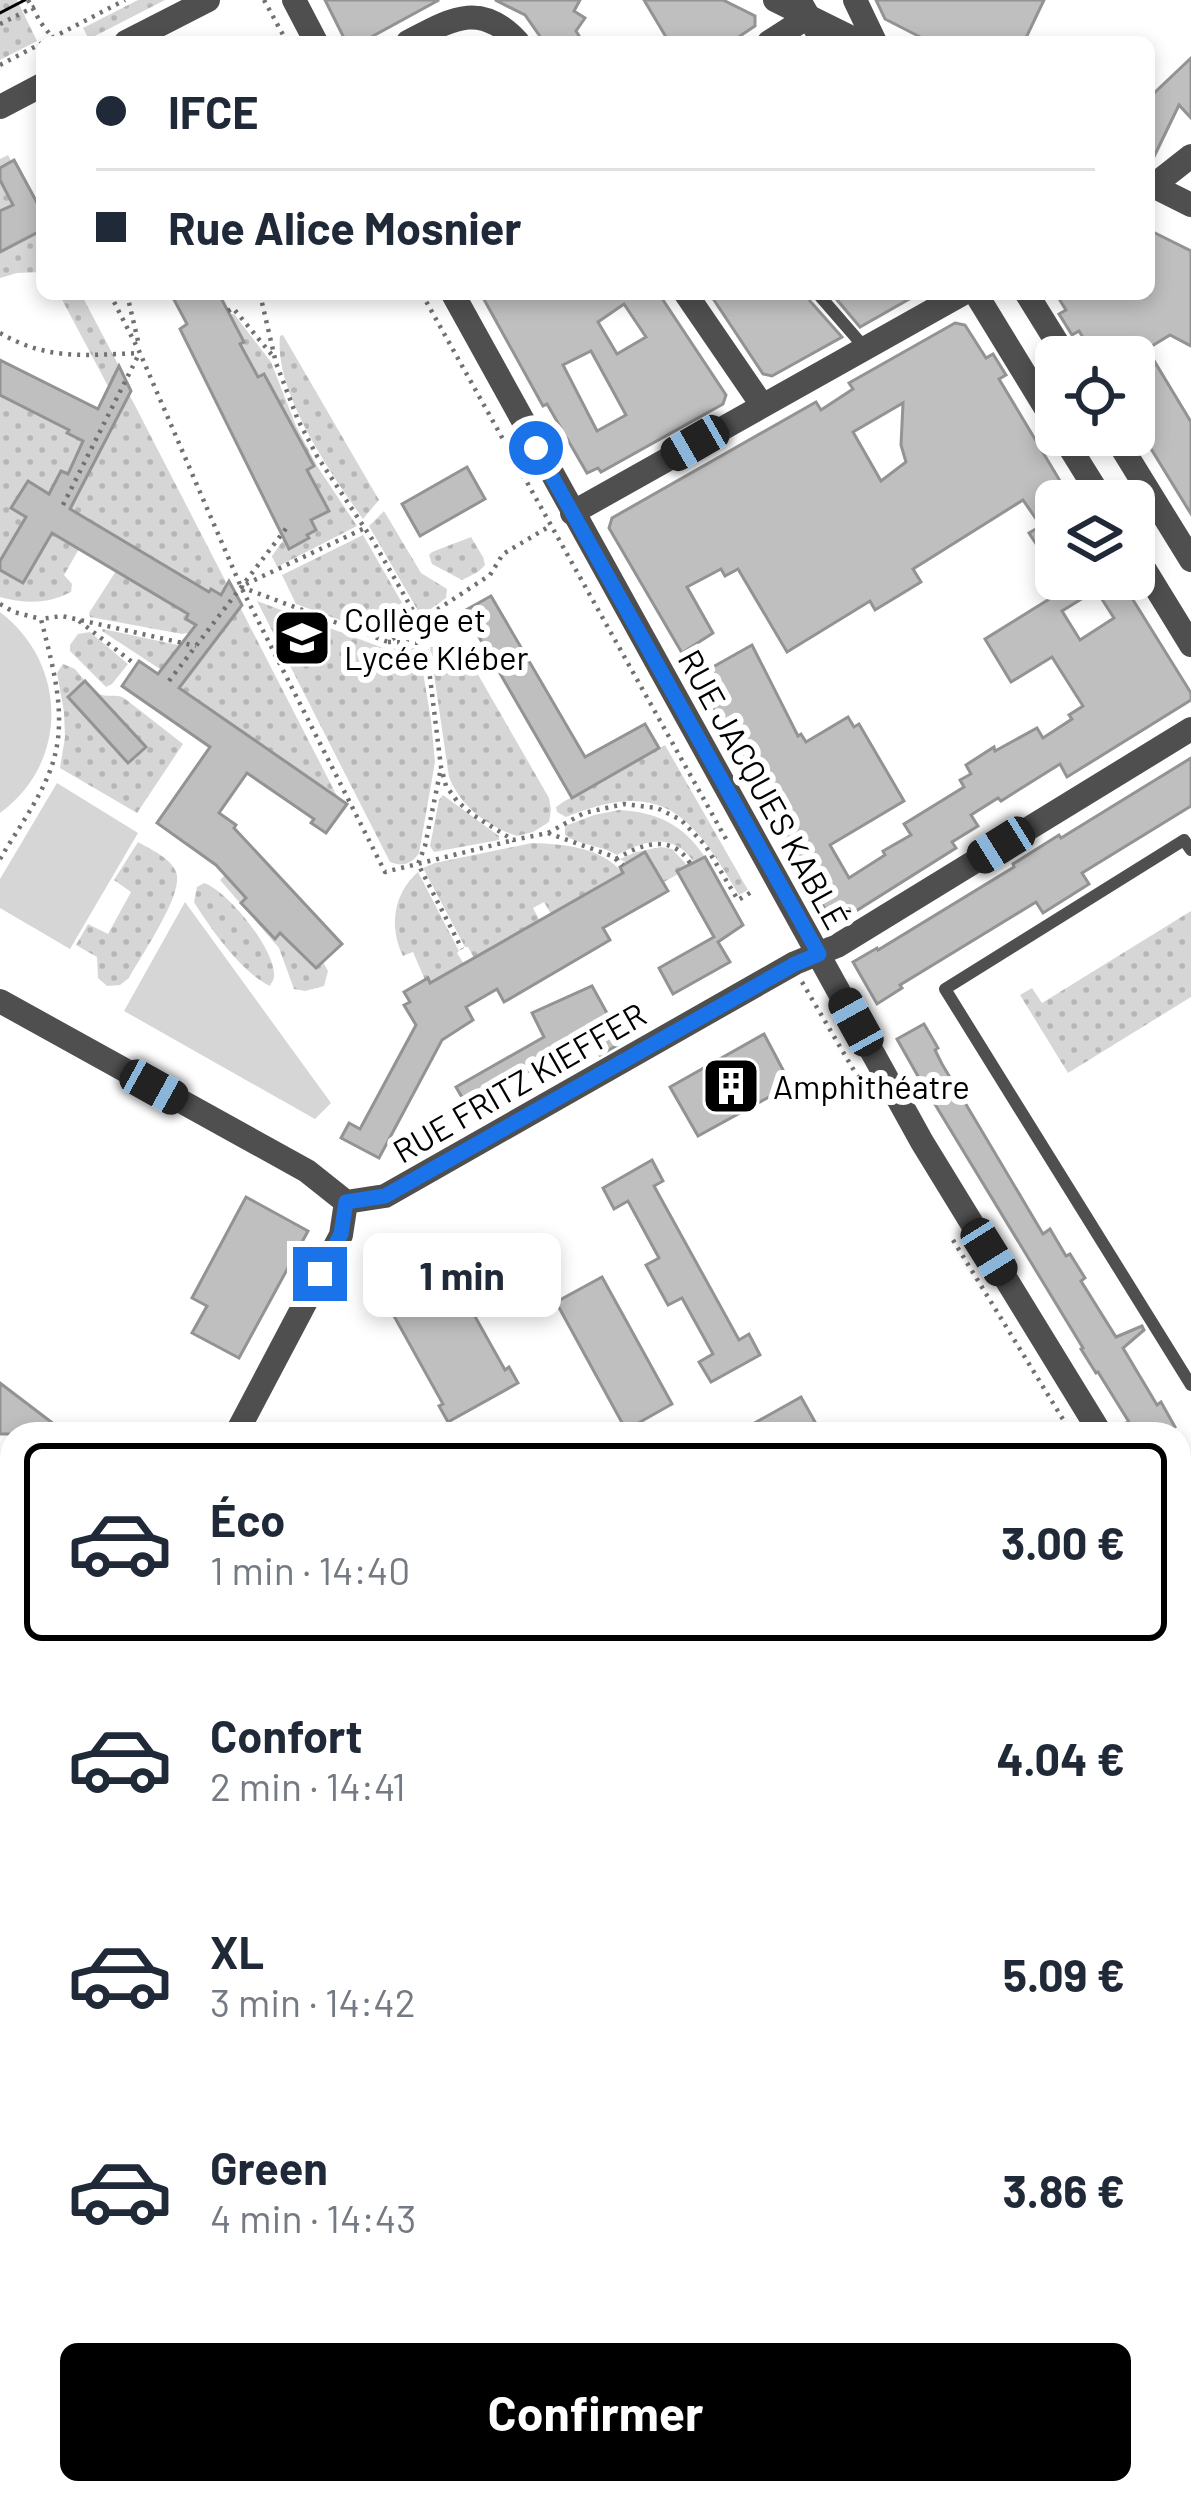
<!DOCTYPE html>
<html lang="fr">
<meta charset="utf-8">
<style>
:root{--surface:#fff;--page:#f2f2f3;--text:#1f2937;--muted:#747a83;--line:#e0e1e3;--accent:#000}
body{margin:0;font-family:Barlow,sans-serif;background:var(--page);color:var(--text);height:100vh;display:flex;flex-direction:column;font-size:45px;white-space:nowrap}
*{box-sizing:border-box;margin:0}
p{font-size:39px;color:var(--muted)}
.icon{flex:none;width:66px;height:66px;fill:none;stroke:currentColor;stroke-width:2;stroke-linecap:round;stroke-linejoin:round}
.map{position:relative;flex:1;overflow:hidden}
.sheet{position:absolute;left:0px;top:1422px;width:1191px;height:1083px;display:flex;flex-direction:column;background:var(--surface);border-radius:36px 36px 0 0;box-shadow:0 6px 18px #0003}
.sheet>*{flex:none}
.top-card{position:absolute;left:36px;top:36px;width:1119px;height:264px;border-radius:18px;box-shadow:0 6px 18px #0003;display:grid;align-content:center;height:264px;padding:0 60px;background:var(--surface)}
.fabs{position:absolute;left:1035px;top:336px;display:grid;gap:24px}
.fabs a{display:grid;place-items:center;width:120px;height:120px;border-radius:18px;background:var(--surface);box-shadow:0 6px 18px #0003;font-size:60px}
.end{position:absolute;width:54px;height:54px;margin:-27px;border:15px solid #1a73e8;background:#fff;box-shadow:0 0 0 6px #fff}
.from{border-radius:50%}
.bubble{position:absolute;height:84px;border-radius:18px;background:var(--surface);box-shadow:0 6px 18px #0003;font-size:39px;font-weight:700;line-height:84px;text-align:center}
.car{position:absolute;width:36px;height:72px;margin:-36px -18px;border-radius:15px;box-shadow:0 0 9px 3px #0007;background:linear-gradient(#222 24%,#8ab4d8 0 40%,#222 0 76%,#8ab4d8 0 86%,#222 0)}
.top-card b{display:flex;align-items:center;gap:42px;height:114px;font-size:45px}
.top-card b+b{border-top:3px solid var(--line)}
.top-card i{width:30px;height:30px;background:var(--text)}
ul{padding:21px 0 0;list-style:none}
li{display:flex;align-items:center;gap:36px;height:198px;margin:0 24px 18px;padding:0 36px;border:6px solid transparent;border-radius:18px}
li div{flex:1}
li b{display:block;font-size:45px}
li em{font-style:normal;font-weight:700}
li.on{border-color:var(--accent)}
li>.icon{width:108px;height:108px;stroke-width:1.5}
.primary-button{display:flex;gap:24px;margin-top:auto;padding:24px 60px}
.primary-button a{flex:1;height:138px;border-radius:18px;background:var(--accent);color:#fff;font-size:48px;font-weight:700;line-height:138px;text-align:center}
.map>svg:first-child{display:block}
</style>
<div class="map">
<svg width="1191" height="2504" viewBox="0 0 1191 2504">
<defs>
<pattern id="grass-dots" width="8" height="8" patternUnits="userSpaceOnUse" patternTransform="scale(3)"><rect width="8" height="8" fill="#d6d6d6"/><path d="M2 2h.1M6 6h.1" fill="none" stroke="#b6b6b6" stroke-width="1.8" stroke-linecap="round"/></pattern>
</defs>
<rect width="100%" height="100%" fill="#fff"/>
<!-- grass -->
<g fill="url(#grass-dots)">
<polygon points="0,0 17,0 37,41 0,60"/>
<polygon points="138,0 165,0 89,39 83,28"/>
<polygon points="8,155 42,219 42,272 17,273 0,278 0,159"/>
<polygon points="59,294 81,294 119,366 109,388"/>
<polygon points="234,314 271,362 296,426 317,466 357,526 277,567 272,556 284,539 289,548 308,539 307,535 316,530 311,520 307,470 314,465 308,454 300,458 299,438 293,428 286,431 285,412 279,401 272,404 270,385 265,375 258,377 240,344 244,341 230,315"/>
<path d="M283,335L379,500L363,519C331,474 274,392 280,336Z"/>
<polygon points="129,394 227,584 221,595 209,592 70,509"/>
<polygon points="0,395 69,430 68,434 83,441 68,474 61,471 56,498 27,481 11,508 32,521 14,538 0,561"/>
<polygon points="384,511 421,573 447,589 446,598 421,616 369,526"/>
<path d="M37,524L79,549L64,575L72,584L71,592C48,604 25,604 0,597V570L23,583L41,553Z"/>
<polygon points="363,535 413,622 391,636 383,636 296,604 282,575"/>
<polygon points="471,537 483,557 485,565 478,572 462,580 432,564 429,555 432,552"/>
<polygon points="116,571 188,614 200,627 193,632 182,634 90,617 89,613"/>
<path d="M257,601L386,649L419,648L431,720L435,762L419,853C412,864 402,867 390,862Z"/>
<polygon points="240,607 338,798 179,688"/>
<polygon points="103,629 187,647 169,675 102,631"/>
<polygon points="90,632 128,664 112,684 106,687 70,651 70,645 78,634"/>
<path d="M461,645L549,798L551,810L549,822L533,832L517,836C487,826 461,807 449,777L430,647Z"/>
<path d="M63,664L75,669L85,681L68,697L128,762L145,746L96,692C105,699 115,693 124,698L183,744L137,813L60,768L65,737L64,712L57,673Z"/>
<path d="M665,745L748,890L739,895C692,815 663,777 566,817L557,812L556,807L563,802Z"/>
<polygon points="443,795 499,836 499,840 434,852 430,846 439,800"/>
<path d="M619,810C657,812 684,825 705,857L693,861C673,832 645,840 617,855C601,845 578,845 565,835V826L594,815Z"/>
<path d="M138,842C150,849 171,858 176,872C185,893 140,957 129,978L120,985L107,986L98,978L97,957L76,945L88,924L108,934L131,892L114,880Z"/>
<path d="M532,843C564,844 601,847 623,873L551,914L544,902L533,908L540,921L474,958L468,947H465L423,868L435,863Z"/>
<polygon points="661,847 672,849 687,865 678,874 657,886 647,868 652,864 646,853 627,863 620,859 636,852"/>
<path d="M418,872L459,951L457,953L464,964L430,983L428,979L425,980L413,952L403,956C389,927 393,894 418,872Z"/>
<polygon points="225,875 246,898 241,903 274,938 280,933 316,968 323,962 328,971 324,986 305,991 294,989 279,948 220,880"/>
<path d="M204,883C227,890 277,951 274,977C274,980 271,983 270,986C242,973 210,928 194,902L197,887Z"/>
<polygon points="1191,911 1191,997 1068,1073 1020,995 1032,988 1042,1003"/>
<polygon points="720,2493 822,2493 845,2504 742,2504"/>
<polygon points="1025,2493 1111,2493 1133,2504 1046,2504"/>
</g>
<!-- garden -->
<g fill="#d6d6d6">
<path d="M0,612C67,663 70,762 0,813Z"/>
<polygon points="57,783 138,833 70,949 0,908 0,879"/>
<polygon points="185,902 331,1103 315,1119 124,1011"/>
<polygon points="0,2195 12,2200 12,2493 348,2493 350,2504 0,2504"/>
<polygon points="558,2493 646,2493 668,2504 552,2504"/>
</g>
<!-- water -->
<polygon fill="#9d9d9d" points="1179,2403 1191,2409 1191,2504 1169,2504 1147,2493 1179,2493"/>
<!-- building -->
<g fill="#bfbfbf" stroke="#939393" stroke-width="3" fill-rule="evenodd">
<polygon points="325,0 439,0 362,42 346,42"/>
<polygon points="495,0 580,0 574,11 585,18 576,31 583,42 544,42 525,15"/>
<polygon points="644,0 723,0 755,16 755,26 731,42 669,42"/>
<polygon points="876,0 1044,0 1024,42 930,42 885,19"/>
<polygon points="1191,58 1191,118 1179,105 1149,167 1149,98"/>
<polygon points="14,160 42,212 42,230 0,252 0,211 13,205 0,180 0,168"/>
<polygon points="1149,230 1191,251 1191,346 1170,335 1147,349 1191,422 1191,514 1134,421 1134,357 1095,357 1079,331 1072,335 1059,314 1066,310 1056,294 1149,294"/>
<polygon points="171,294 219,294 244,342 240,344 258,377 264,374 314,466 307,470 329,511 311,520 316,530 307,535 309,538 289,549 180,329 187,324"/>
<path d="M481,294H659L726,395L723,404L601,472L598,468L587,473L547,404L543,406ZM624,304L646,337L617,354L598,322ZM591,351L626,415L597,431L563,365Z"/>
<polygon points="710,294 808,294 810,301 842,337 772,376 763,374"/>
<polygon points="832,294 918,294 860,327"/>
<path d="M955,323L965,325L986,358L993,354L1006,375L999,379L1072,501H1056V550L1044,556L1029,533L1041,526L1023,500L913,569L921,582L875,610L870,601L787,652L738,569L725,576L721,569L687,587L713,633L682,653L609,528L612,518L816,402L821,410L853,389L849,383ZM903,403L901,445L906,462L881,481L853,432Z"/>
<polygon points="0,360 98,409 119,366 131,391 70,509 209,592 211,589 221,595 229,581 242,605 179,688 347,804 326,833 311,823 314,819 247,773 219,813 236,825 234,828 342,944 316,968 280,933 275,939 241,903 246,898 216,865 157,823 210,747 122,686 139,661 158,674 196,625 186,619 188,614 52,533 23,583 0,570 0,561 26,517 11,508 28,481 49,494 61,471 68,474 83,441 67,433 69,430 0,395"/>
<polygon points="467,467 485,499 420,536 402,504"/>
<path d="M1061,579H1120L1191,693V700L1067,777L1060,764L1001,801L998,798L971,815L978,826L952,842L956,848L840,921L830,918L695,677L752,645L798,736L801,734L806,742L848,717L854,727L859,724L904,801L830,845L849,878L885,855L883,851L911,835L904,824L964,787L960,780L971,774L966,765L994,747L995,751L1037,728L1043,738L1072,719L1069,715L1083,706L1052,657L1011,682L985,639L1067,588ZM1096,590L1114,618L1080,640L1062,611Z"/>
<polygon points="491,596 585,757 645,724 659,748 572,798 464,611"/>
<polygon points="85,681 146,747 128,763 68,697"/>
<polygon points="1191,758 1191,806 1082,873 1089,884 1043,913 1036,902 900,985 902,988 877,1004 853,962 877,948 878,950 1014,867 1013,864 1059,835 1061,838"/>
<polygon points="645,852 668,891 603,928 610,940 504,1002 497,989 466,1007 473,1020 442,1040 379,1158 341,1138 349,1123 360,1129 416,1025 404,1005 410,1002 404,992 428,978 430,983 623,873 620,867"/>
<polygon points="705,857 743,925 718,942 730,962 673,994 659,968 714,937 677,871"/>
<polygon points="592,986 623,1042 600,1055 585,1029 550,1048 555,1056 484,1096 490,1107 473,1116 456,1087 544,1037 532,1013"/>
<polygon points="924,1024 938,1048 935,1050 942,1064 1043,1234 1050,1229 1066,1256 1070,1254 1085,1278 1081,1281 1116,1337 1142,1326 1144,1330 1123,1348 1157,1405 1161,1402 1175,1427 1164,1434 1133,1434 1126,1423 1129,1422 1098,1372 1096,1373 1081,1349 1083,1348 919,1078 897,1039"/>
<polygon points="764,1034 791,1085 698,1136 670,1087"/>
<polygon points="652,1160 663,1181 654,1186 739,1340 749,1334 760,1355 711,1382 699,1362 713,1354 682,1298 668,1305 646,1265 659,1258 628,1201 614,1209 603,1188"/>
<polygon points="246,1197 308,1231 239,1358 192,1333 207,1306 192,1298"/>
<polygon points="440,1254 505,1370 509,1367 518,1383 448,1422 439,1406 443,1404 379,1289"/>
<polygon points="602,1277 672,1404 626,1430 556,1302"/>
<polygon points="0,1383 67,1434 0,1434"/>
<polygon points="801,1397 815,1422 795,1434 735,1434"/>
</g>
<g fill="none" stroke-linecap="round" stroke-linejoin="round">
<defs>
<g id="primary">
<polyline points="0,2010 12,2017"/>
<polyline points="0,2080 12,2086"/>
<polyline points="887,2493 911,2504"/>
<polyline points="979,2493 1003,2504"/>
</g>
<polyline id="trunk" points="864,2493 883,2504"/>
</defs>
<!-- primary casing -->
<use href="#primary" stroke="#dbdbdb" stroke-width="36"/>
<!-- trunk casing -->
<use href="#trunk" stroke="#dbdbdb" stroke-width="39"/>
<!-- path -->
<g stroke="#717171" stroke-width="4.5" stroke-dasharray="3 6" stroke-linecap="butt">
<polyline points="28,0 41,23 56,42"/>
<polyline points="264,0 287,42"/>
<polyline points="0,24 40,4"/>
<polyline points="44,42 125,0"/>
<polyline points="0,65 42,43"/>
<polyline points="37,204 42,202"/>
<polyline points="110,294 140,353 241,587 385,872 510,841"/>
<polyline points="127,294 138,341"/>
<polyline points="260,294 276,363 298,420 317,456 372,539 419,621 427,653 441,767 446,786 457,801 473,815 513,840 548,833 584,813 624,804 657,808 681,820 705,845 738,900 755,890"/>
<polyline points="422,294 726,839"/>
<polyline points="228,311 233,308 272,355"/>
<path d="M0,333C48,361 88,355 140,353"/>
<polyline points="63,505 140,352"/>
<polyline points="246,584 365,528"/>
<polyline points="241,587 388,642 490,575 503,554 550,526"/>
<polyline points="0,604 14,612 41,619"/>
<polyline points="79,621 136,665"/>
<polyline points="388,642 424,643"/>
<polyline points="169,681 288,526"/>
<polyline points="440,773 425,846 418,864 462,949"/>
<polyline points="548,833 612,856 623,865"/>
<path d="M0,859C17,830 40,799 51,768C69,719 53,668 41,619L62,616L196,646"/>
<path d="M616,859C641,844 671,833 690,863"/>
<polyline points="802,982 866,1091"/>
<polyline points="953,1240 1072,1434"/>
<polyline points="1179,1602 1191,1620"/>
<polyline points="0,1781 12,1788"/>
<polyline points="0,1922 12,1899"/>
<polyline points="0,1958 12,1963"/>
<polyline points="0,2196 12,2201"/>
<polyline points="81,2493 83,2504"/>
<polyline points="162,2493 165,2504"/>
<polyline points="341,2493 343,2504"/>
<polyline points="1103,2493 1125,2504"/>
</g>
<!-- service -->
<g stroke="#4f4f4f" stroke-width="12">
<polyline points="818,294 865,348"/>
<polyline points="1191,850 1184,840 945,989 1191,1385"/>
<polyline points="1179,1875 1191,1867"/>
<polyline points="366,2493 369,2504"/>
<polyline points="424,2493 426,2504"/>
<polyline points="444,2493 447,2504"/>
<polyline points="501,2493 502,2504"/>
</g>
<!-- minor -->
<g stroke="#4f4f4f" stroke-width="24">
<polyline points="294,0 316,42"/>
<polyline points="775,0 860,42"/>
<polyline points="126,42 208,0"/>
<path d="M408,42C450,20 480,0 518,42"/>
<polyline points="769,42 808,17"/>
<polyline points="0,107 42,85"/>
<polyline points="1149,184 1191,205"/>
<polyline points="1149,189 1191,156"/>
<polyline points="453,294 922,1142 1101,1434"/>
<polyline points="686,294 762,405"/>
<polyline points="572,513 962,294"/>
<polyline points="0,1001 307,1171 346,1202 385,1196 795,963 837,946 1191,729"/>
<polyline points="236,1434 341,1235 346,1202"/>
<polyline points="1179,1557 1191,1576"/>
<polyline points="0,1876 12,1853"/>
</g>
<!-- tertiary -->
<g stroke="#4f4f4f" stroke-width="24">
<polyline points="799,0 823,42"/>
<polyline points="855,0 875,42"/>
<polyline points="976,294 1056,425"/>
<polyline points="1027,294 1066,357"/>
<polyline points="1062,435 1103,501"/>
<polyline points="1114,435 1191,560"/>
<polyline points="1134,552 1191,645"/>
</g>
<!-- primary -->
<use href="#primary" stroke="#000" stroke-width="30"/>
<!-- trunk -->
<use href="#trunk" stroke="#000" stroke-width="33"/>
<!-- tram -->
<polyline stroke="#000" stroke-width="3" points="0,13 25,0"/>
</g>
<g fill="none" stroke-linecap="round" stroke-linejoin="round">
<!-- route -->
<polyline stroke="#1a73e8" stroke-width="15" points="320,1274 341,1234 346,1202 385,1196 795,964 819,954 536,448"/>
</g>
<!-- icons -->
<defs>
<symbol id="school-square" viewBox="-11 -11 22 22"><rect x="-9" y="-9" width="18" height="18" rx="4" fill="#000" stroke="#fff"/><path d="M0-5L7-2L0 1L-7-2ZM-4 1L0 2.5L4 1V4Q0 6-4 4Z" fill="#fff"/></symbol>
<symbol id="building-square" viewBox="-11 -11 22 22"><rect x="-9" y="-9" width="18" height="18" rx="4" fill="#000" stroke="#fff"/><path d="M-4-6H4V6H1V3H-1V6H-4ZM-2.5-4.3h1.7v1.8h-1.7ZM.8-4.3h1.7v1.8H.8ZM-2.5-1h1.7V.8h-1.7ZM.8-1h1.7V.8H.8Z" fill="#fff"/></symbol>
</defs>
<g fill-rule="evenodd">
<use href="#school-square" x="269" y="605" width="66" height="66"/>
<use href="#building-square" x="698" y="1053" width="66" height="66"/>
</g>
<g text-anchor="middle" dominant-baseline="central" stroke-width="12" stroke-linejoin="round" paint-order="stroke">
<!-- poi labels -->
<g font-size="33" fill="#000" stroke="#fff" text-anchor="start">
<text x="344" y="619">Collège et<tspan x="344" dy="38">Lycée Kléber</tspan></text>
<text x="773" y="1086">Amphithéatre</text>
</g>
<!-- street labels -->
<g font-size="33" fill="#000" stroke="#fff">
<text transform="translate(764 789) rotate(61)">RUE JACQUES KABLÉ</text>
<text transform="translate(519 1082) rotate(-30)">RUE FRITZ KIEFFER</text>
</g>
</g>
</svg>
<div class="fabs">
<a><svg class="icon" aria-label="locate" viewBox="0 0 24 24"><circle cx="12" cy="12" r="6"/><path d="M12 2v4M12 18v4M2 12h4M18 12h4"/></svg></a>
<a><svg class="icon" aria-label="layers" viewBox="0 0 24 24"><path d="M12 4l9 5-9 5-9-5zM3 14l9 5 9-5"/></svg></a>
</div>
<i class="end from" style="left:536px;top:448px"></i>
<i class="end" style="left:320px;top:1274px"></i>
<div class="bubble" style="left:363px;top:1233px;width:198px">1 min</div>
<i class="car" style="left:695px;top:443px;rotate:240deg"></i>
<i class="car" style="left:1001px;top:845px;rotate:238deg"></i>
<i class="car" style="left:856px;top:1022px;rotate:331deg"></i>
<i class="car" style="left:154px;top:1087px;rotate:119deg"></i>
<i class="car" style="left:989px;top:1252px;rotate:148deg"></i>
<div class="top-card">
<b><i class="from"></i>IFCE</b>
<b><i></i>Rue Alice Mosnier</b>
</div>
<section class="sheet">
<ul>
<li class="on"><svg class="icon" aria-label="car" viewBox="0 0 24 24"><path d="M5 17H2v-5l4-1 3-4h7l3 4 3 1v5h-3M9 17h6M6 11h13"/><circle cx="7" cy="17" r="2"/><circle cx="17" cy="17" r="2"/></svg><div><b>Éco</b><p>1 min · 14:40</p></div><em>3.00 €</em></li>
<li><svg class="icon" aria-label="car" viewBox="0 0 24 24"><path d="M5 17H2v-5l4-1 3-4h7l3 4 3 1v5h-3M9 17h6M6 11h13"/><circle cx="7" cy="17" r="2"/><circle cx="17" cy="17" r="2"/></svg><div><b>Confort</b><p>2 min · 14:41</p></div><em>4.04 €</em></li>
<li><svg class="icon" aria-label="car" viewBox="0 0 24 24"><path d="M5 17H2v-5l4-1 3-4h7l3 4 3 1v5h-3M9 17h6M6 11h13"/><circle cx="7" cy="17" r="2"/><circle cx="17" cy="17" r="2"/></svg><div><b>XL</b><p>3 min · 14:42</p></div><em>5.09 €</em></li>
<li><svg class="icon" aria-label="car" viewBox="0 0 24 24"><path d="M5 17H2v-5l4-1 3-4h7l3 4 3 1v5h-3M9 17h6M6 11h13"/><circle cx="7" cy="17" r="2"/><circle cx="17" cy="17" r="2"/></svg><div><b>Green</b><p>4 min · 14:43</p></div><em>3.86 €</em></li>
</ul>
<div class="primary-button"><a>Confirmer</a></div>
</section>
</div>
